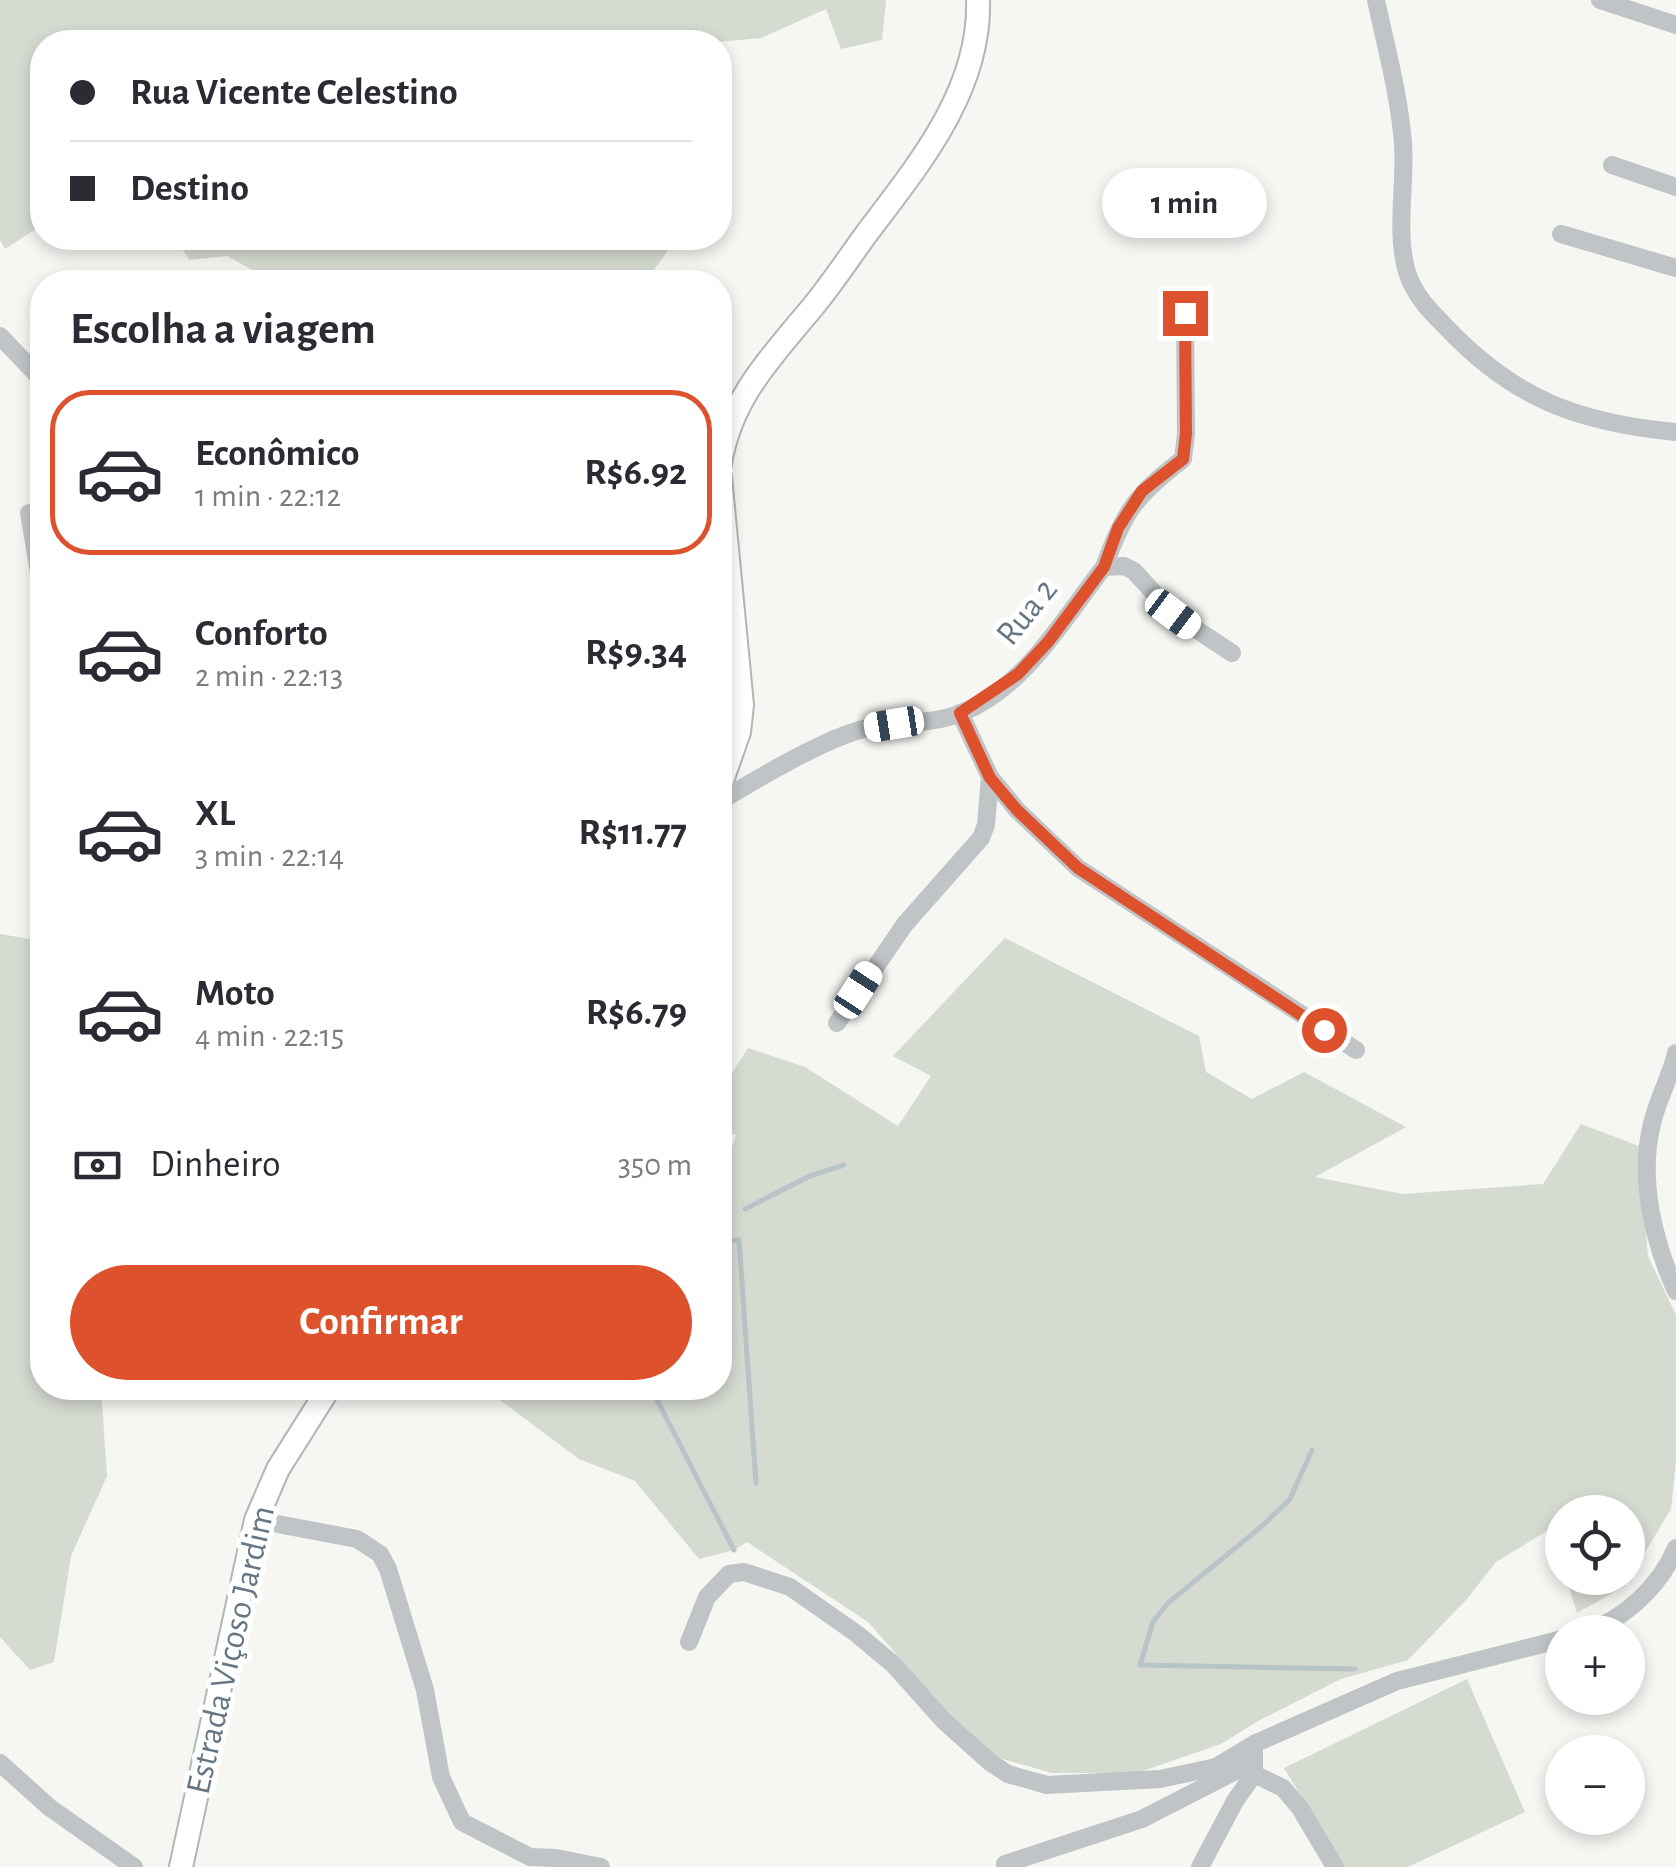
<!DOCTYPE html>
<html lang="pt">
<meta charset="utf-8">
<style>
:root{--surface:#fff;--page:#f7f7f7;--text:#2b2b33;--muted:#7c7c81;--line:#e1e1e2;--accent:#dd512c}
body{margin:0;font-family:"Alegreya Sans",sans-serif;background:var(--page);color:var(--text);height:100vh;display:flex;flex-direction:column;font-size:38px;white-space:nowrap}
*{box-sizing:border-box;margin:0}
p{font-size:32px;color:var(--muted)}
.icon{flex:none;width:55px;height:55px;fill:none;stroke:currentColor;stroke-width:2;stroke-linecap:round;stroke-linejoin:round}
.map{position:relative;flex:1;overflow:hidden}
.side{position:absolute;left:30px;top:270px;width:702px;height:1130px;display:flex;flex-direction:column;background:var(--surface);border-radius:40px;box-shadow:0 5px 15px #0003}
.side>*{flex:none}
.guide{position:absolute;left:30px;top:30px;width:702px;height:220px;border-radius:40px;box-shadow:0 5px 15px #0003;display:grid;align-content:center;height:220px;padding:0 40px;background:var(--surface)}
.fabs{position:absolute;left:1545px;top:1495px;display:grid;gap:20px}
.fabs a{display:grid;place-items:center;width:100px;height:100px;border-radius:50%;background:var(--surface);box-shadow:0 5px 15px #0003;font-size:50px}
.end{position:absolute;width:45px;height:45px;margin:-22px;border:12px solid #dd512c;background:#fff;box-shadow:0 0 0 5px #fff}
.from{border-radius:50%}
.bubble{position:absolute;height:70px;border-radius:35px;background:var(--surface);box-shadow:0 5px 15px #0003;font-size:32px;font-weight:700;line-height:70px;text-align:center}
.car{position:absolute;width:30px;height:60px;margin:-30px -15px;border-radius:12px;box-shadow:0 0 8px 2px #0007;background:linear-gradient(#fff 24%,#345 0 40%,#fff 0 76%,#345 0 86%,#fff 0)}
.guide b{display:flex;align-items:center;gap:35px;height:95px;font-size:38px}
.guide b+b{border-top:2px solid var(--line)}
.guide i{width:25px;height:25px;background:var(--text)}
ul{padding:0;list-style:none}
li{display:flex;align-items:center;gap:30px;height:165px;margin:0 20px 15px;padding:0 20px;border:5px solid transparent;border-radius:40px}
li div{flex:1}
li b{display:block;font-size:38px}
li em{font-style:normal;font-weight:700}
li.selected{border-color:var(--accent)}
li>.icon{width:90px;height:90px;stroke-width:1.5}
h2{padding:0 40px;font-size:45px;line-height:120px}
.pay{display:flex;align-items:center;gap:25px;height:110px;padding:0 40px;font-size:38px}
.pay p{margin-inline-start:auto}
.primary-button{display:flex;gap:20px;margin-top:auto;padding:20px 40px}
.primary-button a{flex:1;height:115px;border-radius:60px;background:var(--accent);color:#fff;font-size:40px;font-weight:700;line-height:115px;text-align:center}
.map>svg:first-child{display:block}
</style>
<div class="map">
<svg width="1676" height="1867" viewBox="0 0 1676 1867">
<rect width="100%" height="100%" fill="#f6f6f3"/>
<!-- green -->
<g fill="#d6dbd2">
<polygon points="0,0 886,0 882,40 841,49 826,9 761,38 719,42 42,42 42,225 5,249 0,240"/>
<polygon points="176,238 677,238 645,282 274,282 227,256 189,260"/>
<polygon points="0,934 42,941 42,1388 101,1388 107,1476 71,1556 54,1662 30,1670 0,1637"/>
<polygon points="1005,938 1199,1036 1206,1072 1252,1099 1304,1072 1406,1127 1315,1177 1403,1194 1543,1184 1581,1124 1639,1146 1648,1256 1676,1315 1676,1460 1671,1509 1625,1586 1577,1613 1566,1578 1628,1578 1628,1512 1562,1512 1562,1567 1550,1529 1496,1562 1466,1600 1408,1660 1341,1679 1258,1721 1221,1744 1137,1773 1052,1773 985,1754 868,1622 747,1542 734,1550 699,1559 635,1481 579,1459 484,1388 720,1388 720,1183 736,1135 720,1129 720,1092 748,1048 805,1067 898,1126 931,1076 893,1056"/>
<polygon points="1467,1679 1525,1812 1408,1867 1344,1867 1284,1768"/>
</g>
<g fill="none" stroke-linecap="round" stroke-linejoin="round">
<!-- stream -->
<g stroke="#b8c4c8" stroke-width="5">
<polyline points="745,1209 810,1176 844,1165"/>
<polyline points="720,1243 739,1240 756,1483"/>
<polyline points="651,1388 734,1550"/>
<polyline points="1312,1450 1290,1499 1261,1527 1168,1603 1153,1622 1140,1665 1355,1669"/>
</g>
<defs>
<g id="major">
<path d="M720,464C730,399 771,357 811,309C832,284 850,256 870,229C920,163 981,89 978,0"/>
<polyline points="720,477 742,705 739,732 720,786"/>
<polyline points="181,1867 256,1520 278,1469 329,1388"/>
</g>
</defs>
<!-- major casing -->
<use href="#major" stroke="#b1b6ba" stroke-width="26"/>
<!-- minor -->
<g stroke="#c0c4c7" stroke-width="18">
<path d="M1376,0C1386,47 1399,94 1403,143C1406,184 1395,232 1407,272C1414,295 1430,311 1446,327C1514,399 1579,423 1676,432"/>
<polyline points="1600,0 1676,25"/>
<polyline points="1612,165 1676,187"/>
<polyline points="1561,234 1676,268"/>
<polyline points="0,336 42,380"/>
<polyline points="29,513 42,590"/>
<path d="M1104,567C1125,510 1135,496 1183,459L1186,434L1185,313"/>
<polyline points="960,713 990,777 1017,810 1078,868 1356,1050"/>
<path d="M720,801C759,778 820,741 863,729C894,721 932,725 961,713C1026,687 1063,619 1104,567L1124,566L1134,571L1173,614L1232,653"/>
<polyline points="837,1023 905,924 981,838 986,825 990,777"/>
<path d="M1676,1053C1670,1079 1656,1102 1651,1128C1639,1182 1654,1242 1676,1291"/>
<polyline points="256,1520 357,1539 380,1554 388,1569 425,1690 441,1777 462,1822 530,1857 556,1858 601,1867"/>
<path d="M1585,1632C1624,1620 1660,1586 1676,1548"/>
<polyline points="689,1642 707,1597 729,1574 744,1572 790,1587 857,1634 894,1665 944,1721 991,1763 1008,1774 1047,1785 1160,1779 1216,1767 1256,1743 1397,1681 1562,1639"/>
<polyline points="0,1763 49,1807 134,1867"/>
<polyline points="1254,1774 1283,1788 1300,1808 1335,1867"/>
<polyline points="1005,1864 1142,1819 1253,1762"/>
<polyline points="1200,1867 1235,1801 1254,1774 1254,1752"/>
</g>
<!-- major -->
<use href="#major" stroke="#fff" stroke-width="22"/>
</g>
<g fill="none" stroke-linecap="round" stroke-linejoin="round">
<!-- route -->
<polyline stroke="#dd512c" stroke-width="12" points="1185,313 1186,434 1183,459 1142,491 1118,528 1104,567 1048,642 1018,674 960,713 990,778 1017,810 1078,868 1324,1030"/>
</g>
<g text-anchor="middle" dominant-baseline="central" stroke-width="10" stroke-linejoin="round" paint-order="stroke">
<!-- street labels -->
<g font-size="35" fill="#667783" stroke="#fff">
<text transform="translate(1027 612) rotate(-51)">Rua 2</text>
<text transform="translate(231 1650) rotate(-77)">Estrada Viçoso Jardim</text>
</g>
</g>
</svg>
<div class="fabs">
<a><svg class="icon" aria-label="locate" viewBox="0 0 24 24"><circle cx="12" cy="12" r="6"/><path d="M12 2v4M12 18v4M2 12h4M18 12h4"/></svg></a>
<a>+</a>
<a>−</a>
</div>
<i class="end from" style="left:1324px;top:1030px"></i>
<i class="end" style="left:1185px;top:313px"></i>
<div class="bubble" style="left:1102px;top:168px;width:165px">1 min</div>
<i class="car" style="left:1173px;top:614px;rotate:127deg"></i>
<i class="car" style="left:894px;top:724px;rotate:261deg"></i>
<i class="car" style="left:858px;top:990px;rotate:33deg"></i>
<div class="guide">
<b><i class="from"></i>Rua Vicente Celestino</b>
<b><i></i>Destino</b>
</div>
<section class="side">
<h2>Escolha a viagem</h2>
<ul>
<li class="selected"><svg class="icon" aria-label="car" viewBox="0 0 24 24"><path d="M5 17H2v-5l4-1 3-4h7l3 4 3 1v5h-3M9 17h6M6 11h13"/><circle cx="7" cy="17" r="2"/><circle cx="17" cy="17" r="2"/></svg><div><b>Econômico</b><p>1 min · 22:12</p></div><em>R$6.92</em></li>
<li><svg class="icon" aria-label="car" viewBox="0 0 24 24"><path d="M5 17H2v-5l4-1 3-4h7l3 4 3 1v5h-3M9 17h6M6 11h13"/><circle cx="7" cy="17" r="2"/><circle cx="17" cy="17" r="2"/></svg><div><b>Conforto</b><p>2 min · 22:13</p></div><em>R$9.34</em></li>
<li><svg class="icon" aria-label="car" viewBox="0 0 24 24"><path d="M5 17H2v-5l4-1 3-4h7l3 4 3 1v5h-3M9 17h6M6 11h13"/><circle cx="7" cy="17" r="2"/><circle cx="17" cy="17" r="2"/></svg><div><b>XL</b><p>3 min · 22:14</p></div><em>R$11.77</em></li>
<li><svg class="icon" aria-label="car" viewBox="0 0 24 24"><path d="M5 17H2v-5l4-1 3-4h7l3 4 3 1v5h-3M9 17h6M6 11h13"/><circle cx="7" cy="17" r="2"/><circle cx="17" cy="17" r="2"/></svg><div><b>Moto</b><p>4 min · 22:15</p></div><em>R$6.79</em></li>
</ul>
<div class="pay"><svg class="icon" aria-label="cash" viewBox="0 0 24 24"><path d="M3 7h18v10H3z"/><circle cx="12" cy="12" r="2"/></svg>Dinheiro<p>350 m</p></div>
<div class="primary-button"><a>Confirmar</a></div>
</section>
</div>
